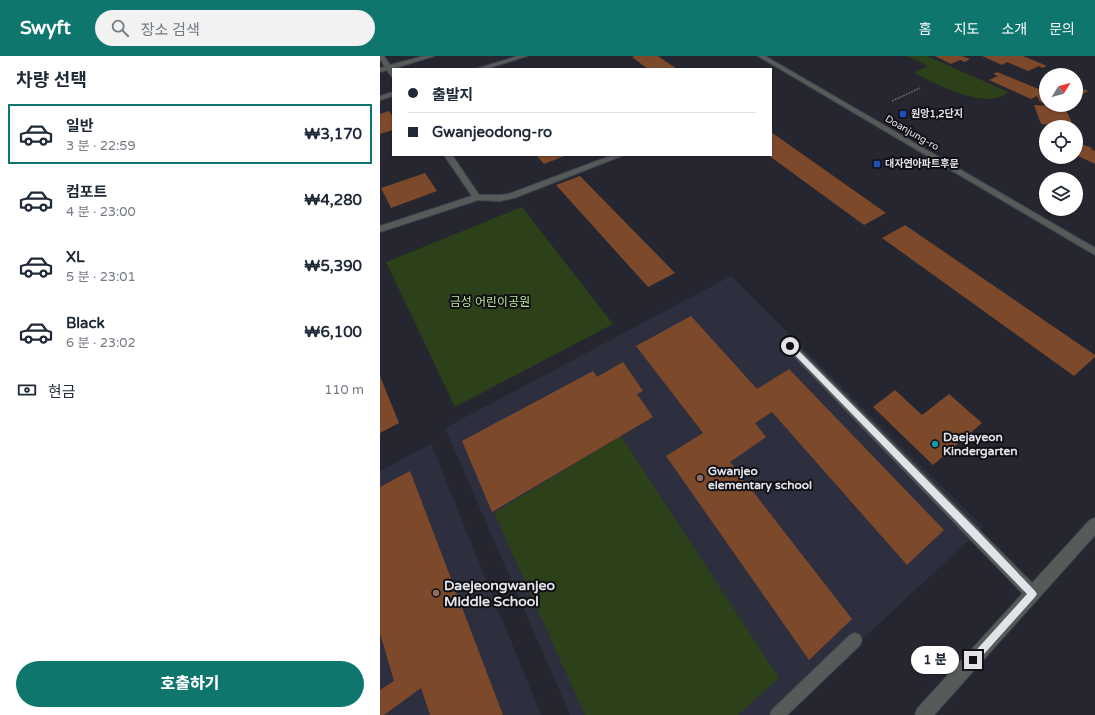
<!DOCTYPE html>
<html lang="ko">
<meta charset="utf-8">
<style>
:root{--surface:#fff;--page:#f2f2f3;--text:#1f2937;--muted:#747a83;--line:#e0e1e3;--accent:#0f766e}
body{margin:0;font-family:"Varela Round","Noto Sans KR",sans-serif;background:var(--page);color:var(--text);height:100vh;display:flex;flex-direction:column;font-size:15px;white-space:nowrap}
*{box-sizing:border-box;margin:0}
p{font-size:13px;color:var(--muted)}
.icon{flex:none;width:22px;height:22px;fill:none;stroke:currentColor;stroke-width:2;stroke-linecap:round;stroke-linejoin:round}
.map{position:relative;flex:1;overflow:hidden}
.details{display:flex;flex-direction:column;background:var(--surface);width:380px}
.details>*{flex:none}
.banner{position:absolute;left:12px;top:12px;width:380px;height:88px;border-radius:0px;box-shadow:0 1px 3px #0004;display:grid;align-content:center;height:88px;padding:0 16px;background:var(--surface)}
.needle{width:26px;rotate:53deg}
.fabs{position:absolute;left:659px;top:12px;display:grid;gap:8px}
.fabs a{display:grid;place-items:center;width:44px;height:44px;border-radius:50%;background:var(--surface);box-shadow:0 1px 3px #0004;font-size:20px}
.end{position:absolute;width:18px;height:18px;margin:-9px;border:5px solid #e2e3e9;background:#111;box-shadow:0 0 0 2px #111}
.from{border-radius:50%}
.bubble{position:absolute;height:28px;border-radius:14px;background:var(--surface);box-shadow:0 1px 3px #0004;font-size:13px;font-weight:800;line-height:28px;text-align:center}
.banner b{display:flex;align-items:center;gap:14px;height:38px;font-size:15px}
.banner b+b{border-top:1px solid var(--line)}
.banner i{width:10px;height:10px;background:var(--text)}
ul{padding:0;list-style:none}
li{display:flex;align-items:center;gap:12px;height:60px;margin:0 8px 6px;padding:0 8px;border:2px solid transparent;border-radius:0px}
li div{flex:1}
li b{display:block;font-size:15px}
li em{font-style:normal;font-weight:800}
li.on{border-color:var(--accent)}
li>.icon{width:36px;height:36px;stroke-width:1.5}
h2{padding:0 16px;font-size:18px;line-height:48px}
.pay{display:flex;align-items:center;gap:10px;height:44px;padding:0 16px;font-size:15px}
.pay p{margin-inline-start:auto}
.action{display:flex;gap:8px;margin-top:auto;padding:8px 16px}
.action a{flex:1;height:46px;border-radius:24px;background:var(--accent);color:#fff;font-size:16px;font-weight:800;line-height:46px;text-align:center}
header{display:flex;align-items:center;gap:24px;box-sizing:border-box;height:56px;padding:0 20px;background:var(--accent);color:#fff}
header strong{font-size:19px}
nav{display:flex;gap:22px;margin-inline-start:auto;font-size:14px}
.search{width:280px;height:36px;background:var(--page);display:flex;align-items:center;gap:10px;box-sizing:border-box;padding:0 14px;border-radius:22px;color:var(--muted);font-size:15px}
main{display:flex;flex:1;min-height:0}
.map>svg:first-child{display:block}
</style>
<header>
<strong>Swyft</strong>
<div class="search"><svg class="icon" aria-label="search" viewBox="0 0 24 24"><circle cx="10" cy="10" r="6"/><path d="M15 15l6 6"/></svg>장소 검색</div>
<nav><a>홈</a><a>지도</a><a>소개</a><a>문의</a></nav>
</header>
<main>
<section class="details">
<h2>차량 선택</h2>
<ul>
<li class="on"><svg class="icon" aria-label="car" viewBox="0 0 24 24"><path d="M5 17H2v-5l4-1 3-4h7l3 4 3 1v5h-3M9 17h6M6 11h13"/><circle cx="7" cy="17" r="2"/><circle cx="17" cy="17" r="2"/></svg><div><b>일반</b><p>3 분 · 22:59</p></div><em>₩3,170</em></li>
<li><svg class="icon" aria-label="car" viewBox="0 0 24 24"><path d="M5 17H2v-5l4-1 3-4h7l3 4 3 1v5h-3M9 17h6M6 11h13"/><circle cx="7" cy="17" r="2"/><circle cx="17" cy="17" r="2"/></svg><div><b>컴포트</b><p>4 분 · 23:00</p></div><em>₩4,280</em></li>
<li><svg class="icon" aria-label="car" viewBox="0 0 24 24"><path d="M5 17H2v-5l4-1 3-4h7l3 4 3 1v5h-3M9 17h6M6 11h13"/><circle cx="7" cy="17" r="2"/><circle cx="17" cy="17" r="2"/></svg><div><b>XL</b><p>5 분 · 23:01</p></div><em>₩5,390</em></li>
<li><svg class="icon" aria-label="car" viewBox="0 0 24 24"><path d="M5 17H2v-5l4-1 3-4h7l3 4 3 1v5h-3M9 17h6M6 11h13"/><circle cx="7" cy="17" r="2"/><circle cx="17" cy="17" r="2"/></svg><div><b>Black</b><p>6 분 · 23:02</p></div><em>₩6,100</em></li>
</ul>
<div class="pay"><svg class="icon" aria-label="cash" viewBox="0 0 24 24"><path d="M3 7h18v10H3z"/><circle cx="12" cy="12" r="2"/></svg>현금<p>110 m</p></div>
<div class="action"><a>호출하기</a></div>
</section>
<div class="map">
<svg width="715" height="659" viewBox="0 0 715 659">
<rect width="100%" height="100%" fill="#25262f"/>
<!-- built -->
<g fill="#2e2f3e">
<polygon points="351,220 603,471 401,659 190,659 65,372"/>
<polygon points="51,388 161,659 0,659 0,415"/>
</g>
<!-- green -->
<g fill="#2c401a">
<path d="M527,0H547L628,36C608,56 554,27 534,17L548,10Z"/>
<polygon points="142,151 233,268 75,351 6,206"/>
<polygon points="241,380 399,622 358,659 205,659 114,457"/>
</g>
<!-- building -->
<g fill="#7d492b">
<polygon points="255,0 278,0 297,13 268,13 252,1"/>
<polygon points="555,0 582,0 590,3 585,6 580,4 571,8"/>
<polygon points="602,0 643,0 667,10 662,12 659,10 648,15 627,6 622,9"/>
<polygon points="617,16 666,36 666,46 660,46 657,40 651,43 609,24 618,20 613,18"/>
<polygon points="696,30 708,35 696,42"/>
<polygon points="654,49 670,50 670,49 678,49 679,51 685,52 693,69 689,68 690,71 661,68"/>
<polygon points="9,55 13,61 13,74 0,78 0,58"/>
<polygon points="391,76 506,157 484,169 388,99 391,99"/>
<polygon points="696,86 712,92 711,93 715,95 715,108 696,99"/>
<polygon points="156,99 187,99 164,108"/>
<polygon points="45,117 57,135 11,152 1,132"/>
<polygon points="200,120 295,217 268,231 176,129"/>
<polygon points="525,169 715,299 715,301 694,320 502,182"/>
<polygon points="311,260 377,333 409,313 564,474 527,509 392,356 375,367 386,381 350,406 472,563 429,604 286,400 323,377 256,290"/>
<polygon points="243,306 263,335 257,338 273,361 112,456 82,385 213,315 217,321"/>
<polygon points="0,320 19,367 0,377"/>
<polygon points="515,334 542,359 569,338 602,367 553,409 493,351"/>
<polygon points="30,415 123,659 50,659 41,632 4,659 0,659 0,634 14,625 0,577 0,431"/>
</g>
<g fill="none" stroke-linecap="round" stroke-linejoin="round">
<defs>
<g id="service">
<polygon points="410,286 413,287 658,533 659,538 658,543 653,544 648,543 407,293 405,290 407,287"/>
<polygon points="475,577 480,579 482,584 480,589 407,659 390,659 392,654 470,579"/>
</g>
<g id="minor">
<polygon points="0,0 4,0 10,9 44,0 54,0 12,13 13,21 11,20 7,14 0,16 0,12 5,11 0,3"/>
<polygon points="138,0 147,0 106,13 96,13"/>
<polygon points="13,36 13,40 0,44 0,40"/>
<polygon points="64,99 72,99 99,139 120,139 129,138 233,99 244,99 134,142 120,145 98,144 0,176 0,170 92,140"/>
<polygon points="715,462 715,479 554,659 535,659 537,653 710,464"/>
</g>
<polygon id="tertiary" points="378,0 385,0 715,192 715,199"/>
</defs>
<!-- service casing -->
<use href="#service" stroke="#43444d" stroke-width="2"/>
<!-- minor casing -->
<use href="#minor" stroke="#43444d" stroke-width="2"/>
<!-- tertiary casing -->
<use href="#tertiary" stroke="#43444d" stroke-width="2"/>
<!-- path -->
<polyline stroke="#676870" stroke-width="1.5" stroke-dasharray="2 1" stroke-linecap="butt" points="512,45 540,32"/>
<!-- service -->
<use href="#service" fill="#555b59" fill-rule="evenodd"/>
<!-- minor -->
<use href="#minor" fill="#555b59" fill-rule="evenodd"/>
<!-- tertiary -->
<use href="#tertiary" fill="#555b59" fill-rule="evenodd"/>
</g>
<!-- route -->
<polygon fill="#e2e3e9" points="408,288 412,288 598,475 655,535 657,538 655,541 596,607 593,608 590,607 588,604 590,601 647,538 408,292"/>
<!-- markers -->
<g fill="#1a4fb4" stroke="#0f0f14" stroke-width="1.5">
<rect x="519" y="54" width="8" height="8" rx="2"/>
<rect x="493" y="104" width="8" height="8" rx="2"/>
</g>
<circle fill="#0f9aa8" stroke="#0f0f14" stroke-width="1.5" cx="555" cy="388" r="4"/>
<g fill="#8d6e63" stroke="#0f0f14" stroke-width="1.5">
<circle cx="320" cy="422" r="4"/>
<circle cx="56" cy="537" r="4"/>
</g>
<g text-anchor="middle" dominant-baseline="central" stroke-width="4" stroke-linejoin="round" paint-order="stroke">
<!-- far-poi labels -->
<g font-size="10" font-weight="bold" fill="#e2e3e9" stroke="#0f0f14" text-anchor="start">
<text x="531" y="58">원앙1,2단지</text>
<text x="505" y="108">대자연아파트후문</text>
</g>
<!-- far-street labels -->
<g font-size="10" fill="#e2e3e9" stroke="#0f0f14">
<text transform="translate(532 77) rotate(30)">Doanjung-ro</text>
</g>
<!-- park labels -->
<g font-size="12" fill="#b9e496" stroke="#0f0f14">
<text x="110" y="246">금성 어린이공원</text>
</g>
<!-- poi labels -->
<g font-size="12" font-weight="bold" fill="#e2e3e9" stroke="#0f0f14" text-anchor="start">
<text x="563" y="381">Daejayeon<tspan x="563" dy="14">Kindergarten</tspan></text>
<text x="328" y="415">Gwanjeo<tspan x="328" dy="14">elementary school</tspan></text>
</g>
<!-- near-poi labels -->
<g font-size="14" font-weight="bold" fill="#e2e3e9" stroke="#0f0f14" text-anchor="start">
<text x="64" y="529">Daejeongwanjeo<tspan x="64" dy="16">Middle School</tspan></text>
</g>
</g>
</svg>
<div class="fabs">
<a><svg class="needle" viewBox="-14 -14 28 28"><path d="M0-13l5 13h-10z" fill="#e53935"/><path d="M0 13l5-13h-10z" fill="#747a83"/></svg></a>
<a><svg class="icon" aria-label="locate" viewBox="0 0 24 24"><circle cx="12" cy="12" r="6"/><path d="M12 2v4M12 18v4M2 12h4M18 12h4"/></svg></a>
<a><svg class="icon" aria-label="layers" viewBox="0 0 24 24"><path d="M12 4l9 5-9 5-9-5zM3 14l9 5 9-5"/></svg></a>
</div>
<i class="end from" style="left:410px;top:290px"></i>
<i class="end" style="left:593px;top:604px"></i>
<div class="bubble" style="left:531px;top:590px;width:48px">1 분</div>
<div class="banner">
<b><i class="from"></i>출발지</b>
<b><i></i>Gwanjeodong-ro</b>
</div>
</div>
</main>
